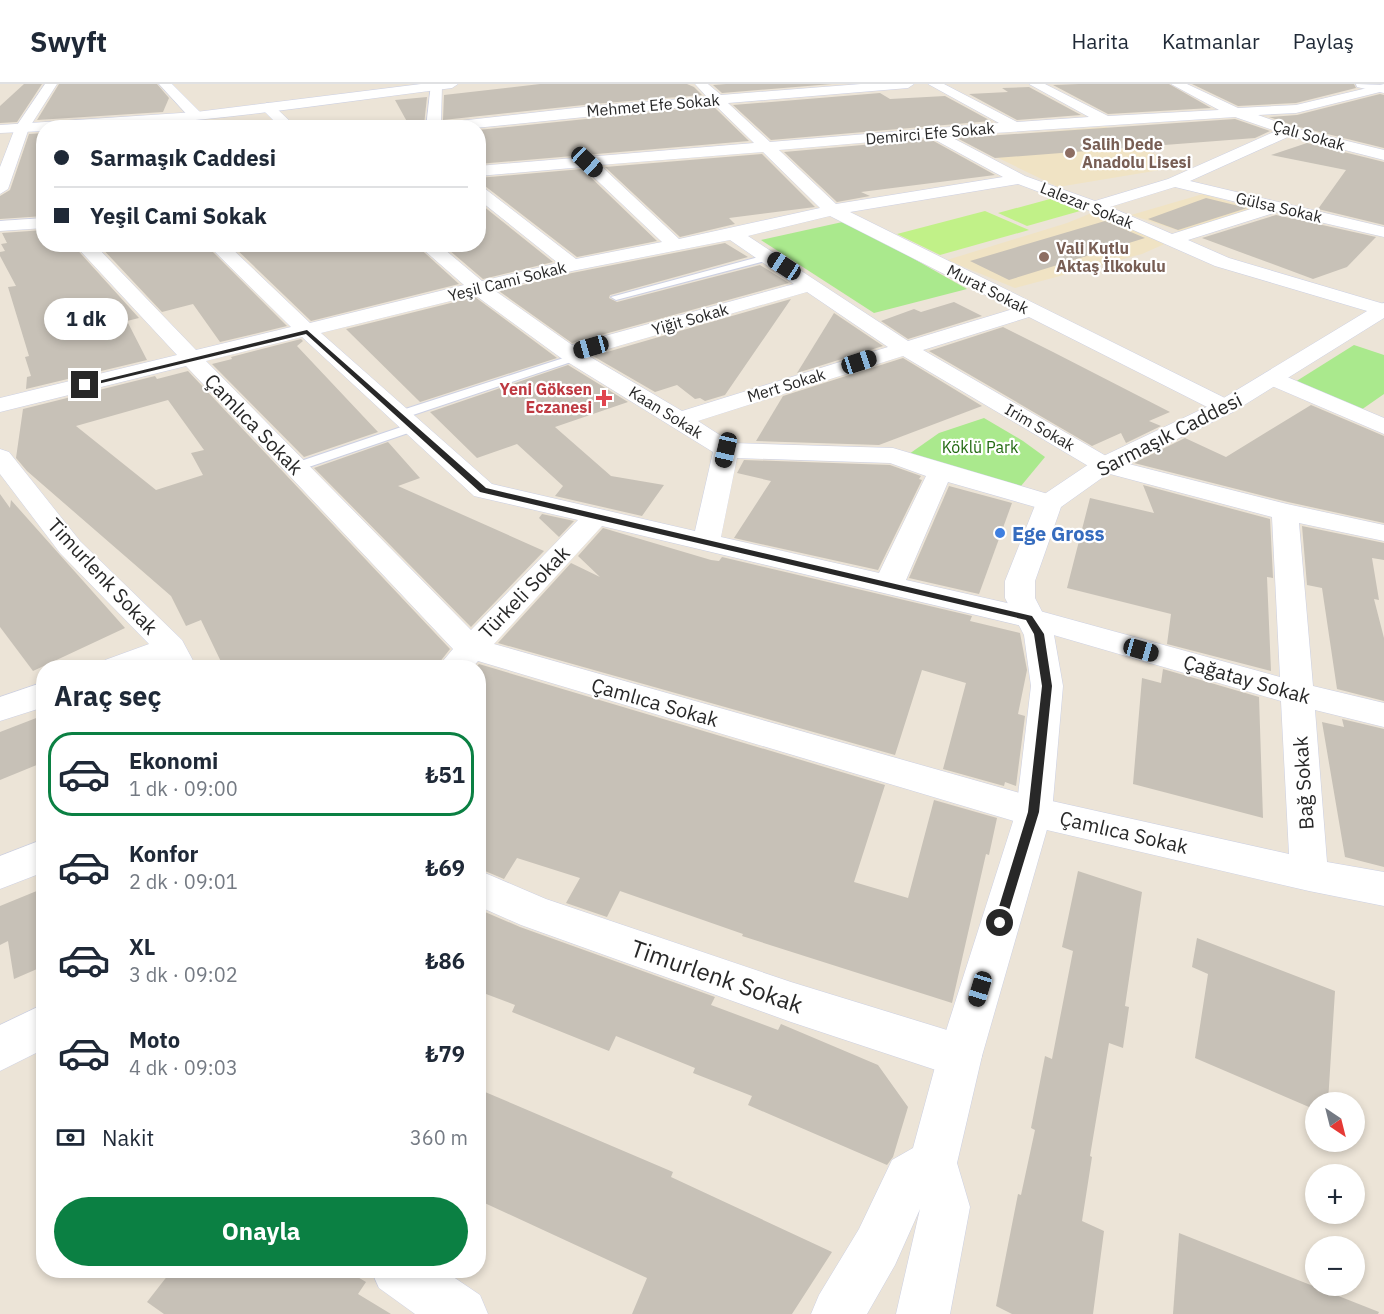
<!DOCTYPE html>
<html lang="tr">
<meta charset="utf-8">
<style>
:root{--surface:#fff;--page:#f6f6f7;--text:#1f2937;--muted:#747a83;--line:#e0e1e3;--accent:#0b8043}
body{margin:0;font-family:"IBM Plex Sans",sans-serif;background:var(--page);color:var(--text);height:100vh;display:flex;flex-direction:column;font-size:22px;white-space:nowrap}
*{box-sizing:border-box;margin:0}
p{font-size:20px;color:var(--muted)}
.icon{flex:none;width:33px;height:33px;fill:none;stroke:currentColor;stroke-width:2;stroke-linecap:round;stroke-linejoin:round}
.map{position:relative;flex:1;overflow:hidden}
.details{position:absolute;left:36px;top:576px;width:450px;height:618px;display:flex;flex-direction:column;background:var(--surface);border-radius:24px;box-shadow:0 3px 9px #0003}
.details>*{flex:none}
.hud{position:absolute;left:36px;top:36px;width:450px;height:132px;border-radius:24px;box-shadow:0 3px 9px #0003;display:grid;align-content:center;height:132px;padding:0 18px;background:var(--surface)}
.needle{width:39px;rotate:145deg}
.buttons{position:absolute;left:1305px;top:1008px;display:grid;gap:12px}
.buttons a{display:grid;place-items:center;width:60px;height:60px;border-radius:50%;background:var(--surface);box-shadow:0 3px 9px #0003;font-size:30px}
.end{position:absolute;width:27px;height:27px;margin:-14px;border:8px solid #282828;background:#fff;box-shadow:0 0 0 3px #fff}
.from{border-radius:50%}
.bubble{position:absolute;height:42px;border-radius:21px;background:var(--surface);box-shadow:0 3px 9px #0003;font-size:20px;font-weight:800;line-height:42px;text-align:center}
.car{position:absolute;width:18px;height:36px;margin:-18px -9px;border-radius:8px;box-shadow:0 0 4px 2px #0007;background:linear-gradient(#222 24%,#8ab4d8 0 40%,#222 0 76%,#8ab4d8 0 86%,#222 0)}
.hud b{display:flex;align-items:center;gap:21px;height:57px;font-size:22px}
.hud b+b{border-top:2px solid var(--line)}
.hud i{width:15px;height:15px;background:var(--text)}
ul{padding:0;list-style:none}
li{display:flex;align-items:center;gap:18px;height:84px;margin:0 12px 9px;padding:0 6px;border:3px solid transparent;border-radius:24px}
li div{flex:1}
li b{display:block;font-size:22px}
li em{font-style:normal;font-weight:800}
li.on{border-color:var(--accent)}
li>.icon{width:54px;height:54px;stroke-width:1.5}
h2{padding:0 18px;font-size:27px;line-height:72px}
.pay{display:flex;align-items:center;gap:15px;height:66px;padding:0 18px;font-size:22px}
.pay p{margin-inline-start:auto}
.primary-button{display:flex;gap:12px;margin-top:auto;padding:12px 18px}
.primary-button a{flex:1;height:69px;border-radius:36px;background:var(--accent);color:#fff;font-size:24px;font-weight:800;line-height:69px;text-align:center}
header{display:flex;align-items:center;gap:36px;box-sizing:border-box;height:84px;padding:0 30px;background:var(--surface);border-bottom:2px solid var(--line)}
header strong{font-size:28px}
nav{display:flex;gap:33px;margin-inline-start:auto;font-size:21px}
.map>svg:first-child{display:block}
</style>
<header>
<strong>Swyft</strong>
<nav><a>Harita</a><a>Katmanlar</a><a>Paylaş</a></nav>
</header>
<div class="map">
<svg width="1384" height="1230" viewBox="0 0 1384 1230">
<rect width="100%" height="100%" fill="#ece4d7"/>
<!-- education -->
<g fill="#f0e3c4">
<polygon points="1106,43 1178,83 1058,103 959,55"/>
<polygon points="1203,110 1253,125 1180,147 1131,131"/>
<polygon points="1094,128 1169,158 1142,170 1015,204 947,176 1067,139"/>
</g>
<!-- green -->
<g fill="#aae98d">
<polygon points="847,137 967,205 874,229 761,156"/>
<polygon points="1354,261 1384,271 1384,310 1361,326 1295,298"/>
<polygon points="984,334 1023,357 1045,373 1021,402 909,370 939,349"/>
</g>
<!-- pitch -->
<g fill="#c1f188">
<polygon points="1050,115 1080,127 1027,142 998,129"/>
<polygon points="985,127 1029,146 940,171 897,150"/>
</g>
<!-- building -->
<g fill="#c7c1b7" fill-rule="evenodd">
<polygon points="24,0 42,0 17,38 0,39 0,22"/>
<polygon points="59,0 157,0 169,14 163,28 37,36"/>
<polygon points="540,0 687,0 694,3 702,11 593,20 443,36 444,11"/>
<polygon points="726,0 832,0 722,9 713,1"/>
<polygon points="1079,0 1169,0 1211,24 1108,30 1053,1"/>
<polygon points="1192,0 1354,0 1356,4 1296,19 1238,22"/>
<polygon points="1029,3 1081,31 1017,36 969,10 1008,8 1002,4"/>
<polygon points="880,9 890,15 945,12 991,37 771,56 733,21"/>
<polygon points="1380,10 1384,11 1384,64 1295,42 1269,33 1297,31"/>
<polygon points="427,13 424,41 410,43 395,16"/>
<polygon points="713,22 749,57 478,80 478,46"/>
<polygon points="1235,35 1270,47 1255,54 995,74 957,54"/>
<polygon points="44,49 44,132 0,135 0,112 10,106 29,50"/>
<polygon points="930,55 995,91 861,108 870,112 837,118 784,68"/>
<polygon points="1307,59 1384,78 1384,141 1318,125 1346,86 1271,71"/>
<polygon points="762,70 815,123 729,134 735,140 680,153 605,83"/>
<polygon points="582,85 657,157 577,173 485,102 478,100 478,94"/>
<polygon points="1206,114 1247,124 1178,146 1148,135"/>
<polygon points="478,118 553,178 483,195 442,160 478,160"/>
<polygon points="1276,131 1309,138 1376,153 1347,183 1313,195 1202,154"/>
<polygon points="1105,137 1145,154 1009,196 970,177"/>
<polygon points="44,146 44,160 72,160 139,234 127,237 147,276 26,305 27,293 31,292 25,273 29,272 8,203 16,202 0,172 0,168 5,167 1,160 7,159 2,149"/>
<polygon points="725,159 748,173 610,211 609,214 617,218 760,181 789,199 572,259 499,207 572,189"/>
<polygon points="98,160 205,160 287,242 220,258 193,220 162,228"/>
<polygon points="231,160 415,160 459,200 311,237"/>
<polygon points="475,213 557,274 420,318 346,245"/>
<polygon points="791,215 725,311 705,317 700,314 695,315 677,301 655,308 593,272"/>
<polygon points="954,218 982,232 908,255 881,237 914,225 921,228"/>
<polygon points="834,229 883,262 797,289"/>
<polygon points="1003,243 1053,268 1170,328 1149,337 1161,342 1126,359 1121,349 1092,362 929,267"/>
<polygon points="301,255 303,257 297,262 378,348 304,373 212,280 232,275 231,273"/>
<polygon points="903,274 982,322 879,361 756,357 783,312"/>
<polygon points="568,281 628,318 555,343 611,392 664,401 642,432 555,412 563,402 517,360 477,374 430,328"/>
<path d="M188,287L450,565L435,584H224L201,536L186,542L171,512L27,387L16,374L23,325L155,292L157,295ZM168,316L204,366L191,369L203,391L156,406L76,342Z"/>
<polygon points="1311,321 1384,352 1384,439 1288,418 1134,379 1185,354 1226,373"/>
<polygon points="388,358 420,394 398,402 544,467 471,543 314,384"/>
<polygon points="744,376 890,381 921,392 919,395 922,396 878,486 734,454 771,397 737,389"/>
<polygon points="1143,401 1270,435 1273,494 1267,493 1271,587 1167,560 1171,530 1067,504 1090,414 1154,429"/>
<polygon points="949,402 1012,419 979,510 909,494"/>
<polygon points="0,410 10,424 11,416 125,544 33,587 0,543"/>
<polygon points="542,430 574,437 559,453 539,434"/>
<polygon points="1302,442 1384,459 1384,476 1372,474 1379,516 1374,515 1384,554 1384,617 1337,605 1322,504 1307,501"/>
<polygon points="603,444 711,476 719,477 722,473 972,532 970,537 1020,549 1027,586 1018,630 1025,632 1016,702 1005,698 1004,702 943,685 966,599 922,586 895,671 498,559 571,479 600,493 578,472"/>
<polygon points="479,580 885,701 854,798 908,814 934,716 997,734 989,771 986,770 952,919 742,852 743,850 620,807 607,833 566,819 580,794 517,774 504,795 478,784 478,584 475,584"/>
<polygon points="1163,585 1259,613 1263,734 1133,700 1142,594 1161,599"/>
<polygon points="44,631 44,678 0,696 0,648"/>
<polygon points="1342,635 1384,645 1384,783 1345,773 1322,638 1344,643"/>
<polygon points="1078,787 1142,808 1125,922 1129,923 1123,964 1109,959 1090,1072 1092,1073 1082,1137 1104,1147 1093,1230 1012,1230 996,1222 1018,1110 1021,1111 1035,1046 1031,1044 1045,972 1052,975 1073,867 1062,863"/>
<polygon points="44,804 44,882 14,895 8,857 0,861 0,822"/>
<polygon points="478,825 520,843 715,913 711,921 778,946 781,940 878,981 908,1023 893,1073 887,1081 748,1021 752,1012 693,989 695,984 616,952 609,967 512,928 515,921 478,907"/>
<polygon points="1197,854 1335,907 1328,1018 1316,1018 1316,1026 1195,974 1208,890 1192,883"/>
<polygon points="478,1005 673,1088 671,1093 832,1168 792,1230 632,1230 647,1194 478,1116"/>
<polygon points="1179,1149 1379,1228 1378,1230 1173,1230"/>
<polygon points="172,1186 346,1186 366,1198 358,1210 391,1230 164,1230 147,1218"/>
</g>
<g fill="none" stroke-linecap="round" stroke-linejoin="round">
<defs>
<g id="lane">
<polygon points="770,170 773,171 773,175 616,216 611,213"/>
<polygon points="576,270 580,271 580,275 404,334 400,335 394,331 396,328"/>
<polygon points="413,339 417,340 417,346 300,386 292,386 290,383 292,380"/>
</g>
<g id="street">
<polygon points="45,0 57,0 29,44 8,105 0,110 0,83 15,44"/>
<polygon points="159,0 172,0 201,29 203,32 201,35 191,35"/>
<path d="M431,0L442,2L441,39L593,22L707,13L695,0H708L721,11L861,0H914L908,4L728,19L770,58L999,39L928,0H944L1017,38L1089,33L1029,0H1045L1108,32L1219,26L1171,0H1187L1238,24L1296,21L1384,0V7L1296,29L1258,31L1294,44L1384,66V76L1290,52L1190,97L1384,143V153L1277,128L1188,156L1229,174L1384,220V232L1215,182L1088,126L1018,100L850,128L1233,318L1237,323L1233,328L1225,330L1217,328L1029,233L923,266L1113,376L1287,420L1384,441V457L1299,439L1313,602L1384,619V643L1315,626L1327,778L1384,788V822L1309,807L1034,743L478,577L472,584H437L453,565L186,282L0,328V314L177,271L74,160H94L196,266L291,243L207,160H227L310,239L464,201L417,160H438L482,197L558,179L478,115V102L484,104L576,175L662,158L583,83L478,92V82L754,59L714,20L475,44H426ZM1235,33L1276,47L1168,95L1095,117L1025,92L949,52ZM930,53L1003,93L836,120L779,66ZM763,68L820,124L679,155L600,81ZM1175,103L1257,123L1172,150L1110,123ZM830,132L1013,225L908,257L748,152ZM730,156L794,200L572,261L494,206L572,187ZM807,208L888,263L682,327L587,271ZM475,211L561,274L713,368L695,447L492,400L321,249ZM302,253L474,412L578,436L471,546L206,277ZM903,272L1095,386L1272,433L1280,593L1029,524L906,496L948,398L1049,427L1058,425L1062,419L1058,413L893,364L732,359L698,337ZM737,374L890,379L926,392L879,489L721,453ZM602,442L1026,543L1281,617L1289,770L1034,713L494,560Z"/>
<polygon points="267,19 272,20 297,44 281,44 260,23"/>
<polygon points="44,134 44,144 0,147 0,137"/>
<polygon points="1273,287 1384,334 1384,350 1265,299 1262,294 1265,289"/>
<polygon points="0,365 9,368 80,457 182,556 197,584 165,584 163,579 150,584 100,584 105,576 149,560 60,469 0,390"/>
<polygon points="44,598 44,623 0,637 0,613"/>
<polygon points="44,755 44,788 0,805 0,772"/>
<polygon points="478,786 546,815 791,898 960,950 976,957 982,972 976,987 960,994 791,938 521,841 478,822"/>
<polygon points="44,920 44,965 0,987 0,941"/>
<polygon points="371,1186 443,1186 480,1211 488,1230 415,1230 379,1204"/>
</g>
<g id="secondary">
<path d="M421,0H458L452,4C316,21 181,44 44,44V47L0,49V41L196,28Z"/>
<polygon points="1356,0 1384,1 1384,9 1357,3"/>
<polygon points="1384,219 1384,234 1233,328 1113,386 1061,423 1035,497 1035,514 1054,551 1063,602 1052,728 982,972 957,1079 970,1123 950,1230 896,1230 920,1125 895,1181 867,1230 811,1230 819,1211 859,1145 892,1076 913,1064 938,972 1016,728 1031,602 1024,551 1005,514 1005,497 1036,419 1040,413 1095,376 1217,318 1377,221"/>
</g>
</defs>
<!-- lane casing -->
<use href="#lane" stroke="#ccd0e3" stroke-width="2"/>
<!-- street casing -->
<use href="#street" stroke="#ccd0e3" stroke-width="1"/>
<!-- secondary casing -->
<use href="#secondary" stroke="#ccd0e3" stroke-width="1"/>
<!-- lane -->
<use href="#lane" fill="#fff" fill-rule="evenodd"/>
<!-- street -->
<use href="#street" fill="#fff" fill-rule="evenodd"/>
<!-- secondary -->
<use href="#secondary" fill="#fff" fill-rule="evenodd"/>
</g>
<!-- route -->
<polygon fill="#282828" points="307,246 486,404 1032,532 1044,550 1052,602 1039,728 1004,843 1000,844 994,839 1028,728 1042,602 1034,550 1026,536 480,408 306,250 85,303 82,301"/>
<!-- markers -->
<g fill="#8d6e63" stroke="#fff" stroke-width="2">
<circle cx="1070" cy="69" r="6"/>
<circle cx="1044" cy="173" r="6"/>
</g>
<path fill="#e0444e" stroke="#fff" stroke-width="2" d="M601 305h6v6h6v6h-6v6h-6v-6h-6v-6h6z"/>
<circle fill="#3f7fe0" stroke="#fff" stroke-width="2" cx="1000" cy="449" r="6"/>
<g text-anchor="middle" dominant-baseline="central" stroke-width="4.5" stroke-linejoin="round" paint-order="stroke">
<!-- far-street labels -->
<g font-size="16" fill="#282828" stroke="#fff">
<text transform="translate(653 21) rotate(-5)">Mehmet Efe Sokak</text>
<text transform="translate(930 49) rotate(-5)">Demirci Efe Sokak</text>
<text transform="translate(1309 51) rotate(16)">Çalı Sokak</text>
<text transform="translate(1087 121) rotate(22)">Lalezar Sokak</text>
<text transform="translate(1279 123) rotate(13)">Gülsa Sokak</text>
<text transform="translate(507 197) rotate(-14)">Yeşil Cami Sokak</text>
<text transform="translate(988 205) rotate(27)">Murat Sokak</text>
<text transform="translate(690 235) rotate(-16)">Yiğit Sokak</text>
<text transform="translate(786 301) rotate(-17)">Mert Sokak</text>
<text transform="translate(666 328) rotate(32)">Kaan Sokak</text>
<text transform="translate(1040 343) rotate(30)">Irim Sokak</text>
</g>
<!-- far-education labels -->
<g font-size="16" font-weight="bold" fill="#785e54" stroke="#fff" text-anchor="start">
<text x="1082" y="60">Salih Dede<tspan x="1082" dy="18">Anadolu Lisesi</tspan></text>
<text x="1056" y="164">Vali Kutlu<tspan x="1056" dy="18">Aktaş İlkokulu</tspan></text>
</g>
<!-- far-health labels -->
<g font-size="16" font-weight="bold" fill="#be3a42" stroke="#fff" text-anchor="end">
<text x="592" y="305">Yeni Göksen<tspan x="592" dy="18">Eczanesi</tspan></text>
</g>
<!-- far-park labels -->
<g font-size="16" fill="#226a12" stroke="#fff">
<text x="980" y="363">Köklü Park</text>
</g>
<!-- street labels -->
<g font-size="20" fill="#282828" stroke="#fff">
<text transform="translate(254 340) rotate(46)">Çamlıca Sokak</text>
<text transform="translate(1169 350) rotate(-27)">Sarmaşık Caddesi</text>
<text transform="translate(103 492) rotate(47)">Timurlenk Sokak</text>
<text transform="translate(524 508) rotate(-46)">Türkeli Sokak</text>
<text transform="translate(1247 595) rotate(16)">Çağatay Sokak</text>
<text transform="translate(655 618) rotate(16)">Çamlıca Sokak</text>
<text transform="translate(1303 699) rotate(-94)">Bağ Sokak</text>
<text transform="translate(1124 748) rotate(13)">Çamlıca Sokak</text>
</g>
<!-- shop labels -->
<g font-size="20" font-weight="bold" fill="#366cbe" stroke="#fff" text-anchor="start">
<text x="1012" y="449">Ege Gross</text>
</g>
<!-- near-street labels -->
<g font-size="24" fill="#282828" stroke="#fff">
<text transform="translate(717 892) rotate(19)">Timurlenk Sokak</text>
</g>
</g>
</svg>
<div class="buttons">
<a><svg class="needle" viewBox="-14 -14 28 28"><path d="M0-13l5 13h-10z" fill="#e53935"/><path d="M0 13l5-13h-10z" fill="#747a83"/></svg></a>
<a>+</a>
<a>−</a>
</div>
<i class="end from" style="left:1000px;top:839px"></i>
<i class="end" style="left:85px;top:301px"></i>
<div class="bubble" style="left:44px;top:214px;width:84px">1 dk</div>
<i class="car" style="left:587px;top:78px;rotate:133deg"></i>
<i class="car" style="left:784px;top:182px;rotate:303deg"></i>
<i class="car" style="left:591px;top:263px;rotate:254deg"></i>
<i class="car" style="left:859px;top:278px;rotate:72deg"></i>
<i class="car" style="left:726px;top:366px;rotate:193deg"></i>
<i class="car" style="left:1141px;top:566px;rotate:106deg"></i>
<i class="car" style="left:980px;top:905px;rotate:197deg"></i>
<div class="hud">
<b><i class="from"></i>Sarmaşık Caddesi</b>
<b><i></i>Yeşil Cami Sokak</b>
</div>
<section class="details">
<h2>Araç seç</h2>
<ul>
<li class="on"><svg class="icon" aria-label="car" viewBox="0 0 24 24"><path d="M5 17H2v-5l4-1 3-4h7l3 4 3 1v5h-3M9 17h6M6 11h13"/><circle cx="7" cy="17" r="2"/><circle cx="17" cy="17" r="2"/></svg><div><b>Ekonomi</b><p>1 dk · 09:00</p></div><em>₺51</em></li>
<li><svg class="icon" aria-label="car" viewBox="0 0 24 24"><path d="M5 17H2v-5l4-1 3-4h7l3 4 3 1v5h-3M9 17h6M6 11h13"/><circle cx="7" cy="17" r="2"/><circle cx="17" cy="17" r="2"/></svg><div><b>Konfor</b><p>2 dk · 09:01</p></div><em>₺69</em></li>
<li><svg class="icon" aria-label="car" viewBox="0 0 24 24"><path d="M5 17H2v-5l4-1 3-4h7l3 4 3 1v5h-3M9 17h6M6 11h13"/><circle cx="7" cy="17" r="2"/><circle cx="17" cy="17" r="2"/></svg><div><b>XL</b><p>3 dk · 09:02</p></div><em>₺86</em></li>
<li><svg class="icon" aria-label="car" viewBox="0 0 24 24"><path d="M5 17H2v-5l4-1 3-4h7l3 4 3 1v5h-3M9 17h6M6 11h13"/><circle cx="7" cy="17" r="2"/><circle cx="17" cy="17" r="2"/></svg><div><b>Moto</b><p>4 dk · 09:03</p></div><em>₺79</em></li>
</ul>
<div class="pay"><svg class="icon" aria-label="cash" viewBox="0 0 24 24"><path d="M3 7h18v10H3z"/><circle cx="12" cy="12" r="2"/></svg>Nakit<p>360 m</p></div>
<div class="primary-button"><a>Onayla</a></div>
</section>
</div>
